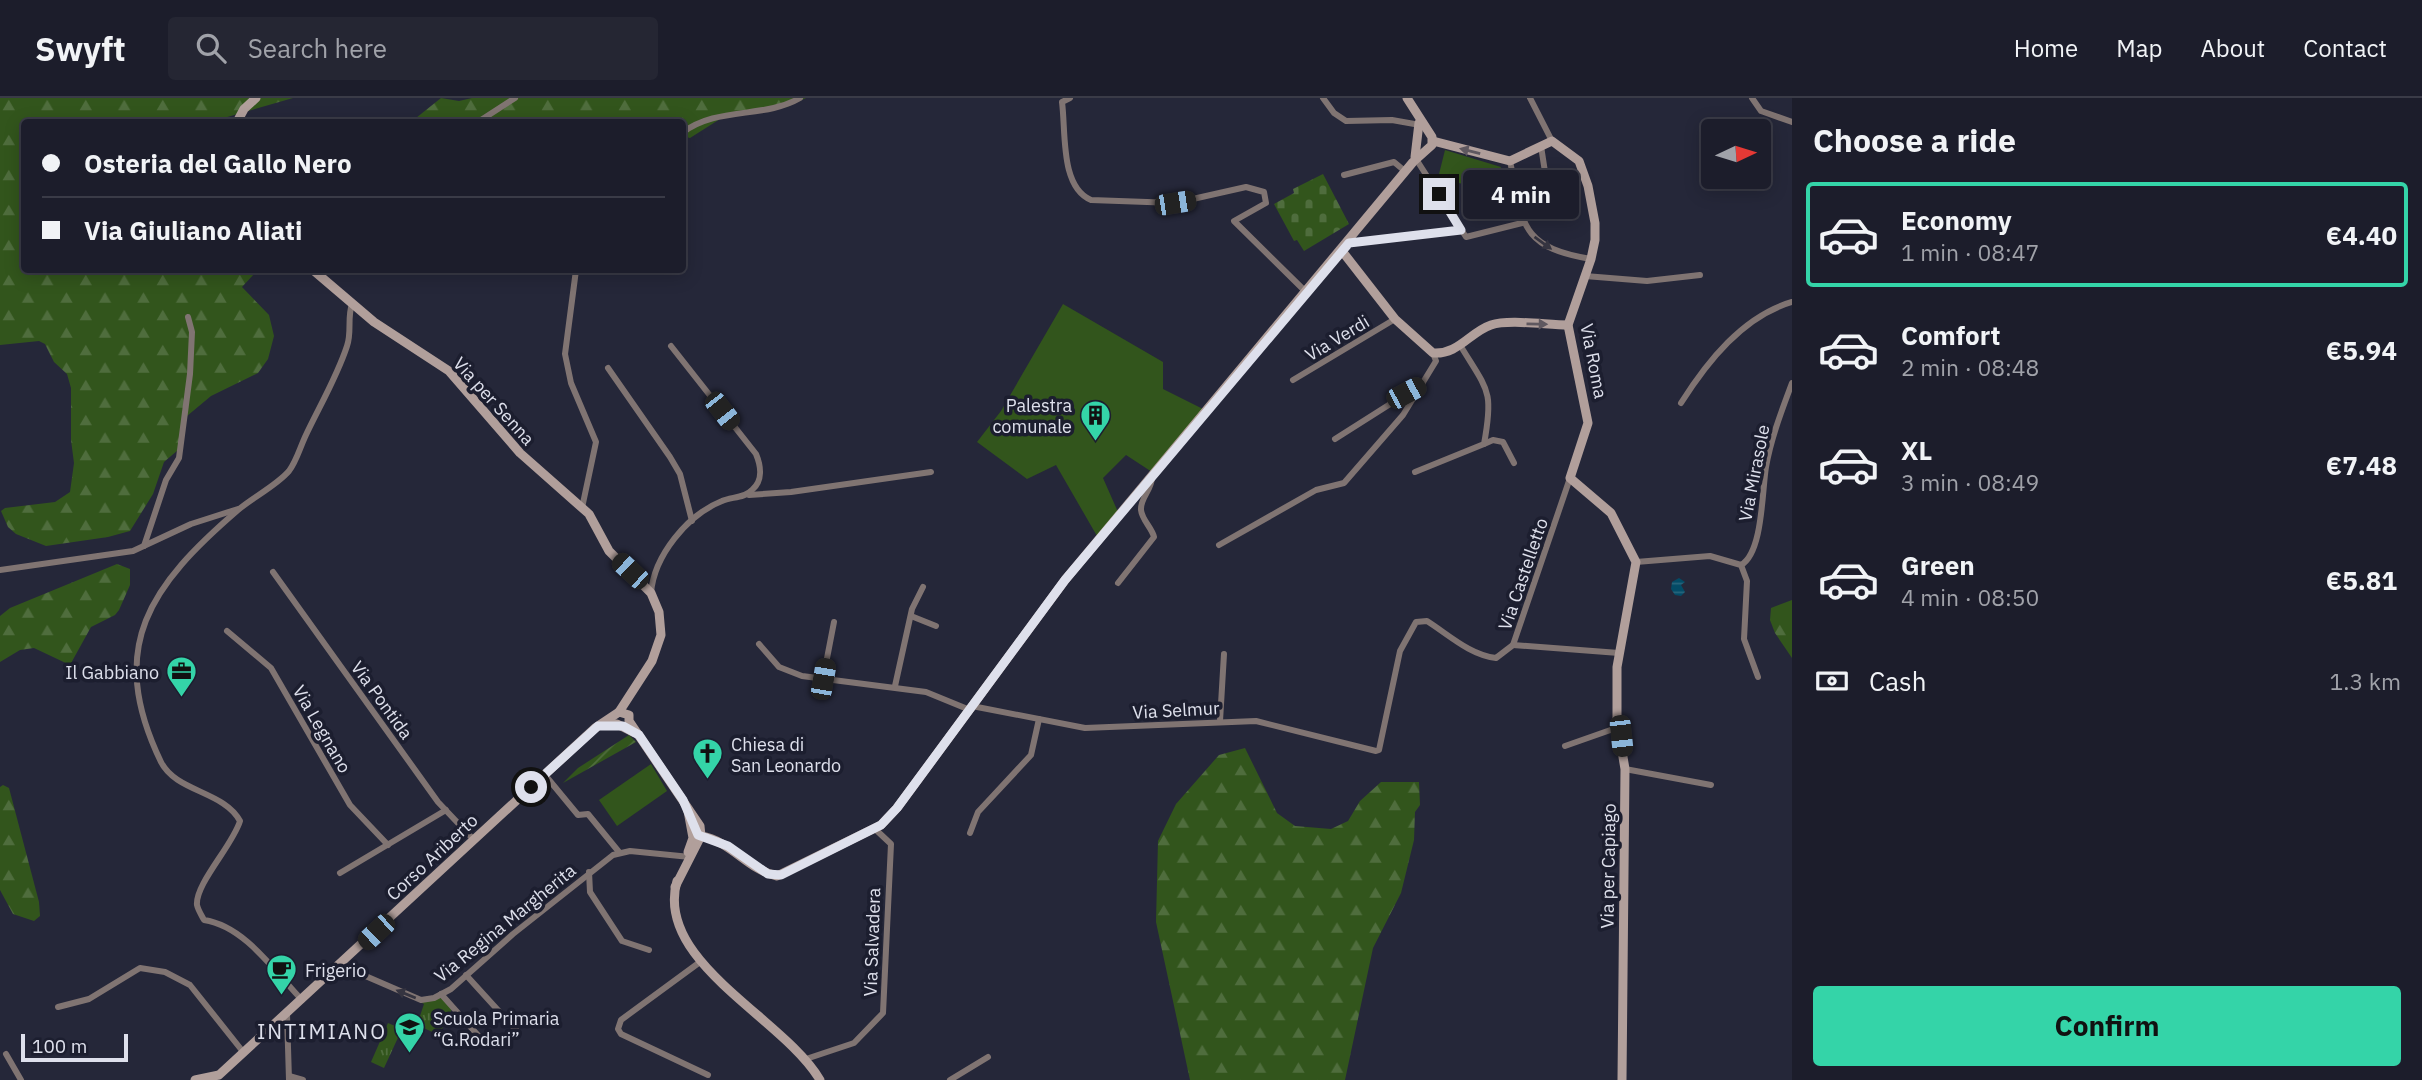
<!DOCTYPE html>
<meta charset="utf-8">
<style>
:root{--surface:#1c1d2b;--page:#252633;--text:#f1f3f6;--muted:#a0a2a9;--line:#3a3b47;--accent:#34d4a8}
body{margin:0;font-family:"IBM Plex Sans",sans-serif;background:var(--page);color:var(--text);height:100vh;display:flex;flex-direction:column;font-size:26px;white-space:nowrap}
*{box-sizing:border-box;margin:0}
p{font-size:23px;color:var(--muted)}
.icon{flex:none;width:38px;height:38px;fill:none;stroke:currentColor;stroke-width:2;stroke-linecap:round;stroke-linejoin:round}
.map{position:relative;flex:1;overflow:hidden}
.panel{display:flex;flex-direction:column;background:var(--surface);width:630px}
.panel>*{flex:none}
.guide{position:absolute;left:21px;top:21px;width:665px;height:154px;border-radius:7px;box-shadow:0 4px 18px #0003,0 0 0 2px var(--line);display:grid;align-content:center;height:154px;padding:0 21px;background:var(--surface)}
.needle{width:46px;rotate:86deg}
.fabs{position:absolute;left:1701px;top:21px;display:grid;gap:14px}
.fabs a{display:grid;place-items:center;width:70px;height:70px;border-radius:7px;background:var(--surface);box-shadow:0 4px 18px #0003,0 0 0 2px var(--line);font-size:35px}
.scale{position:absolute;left:21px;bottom:18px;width:107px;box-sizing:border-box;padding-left:7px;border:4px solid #dee0ec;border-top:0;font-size:19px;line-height:24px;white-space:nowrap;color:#dee0ec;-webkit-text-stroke:5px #1c1e2f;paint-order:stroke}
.end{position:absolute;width:32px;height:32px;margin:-16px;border:9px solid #dee0ec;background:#111;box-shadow:0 0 0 4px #111}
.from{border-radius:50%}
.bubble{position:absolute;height:49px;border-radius:7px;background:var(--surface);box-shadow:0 4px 18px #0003,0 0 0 2px var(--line);font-size:23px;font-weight:800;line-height:49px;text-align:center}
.car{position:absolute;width:21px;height:42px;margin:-21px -10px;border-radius:9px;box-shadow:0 0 5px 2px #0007;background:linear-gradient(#222 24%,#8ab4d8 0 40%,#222 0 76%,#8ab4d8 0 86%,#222 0)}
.guide b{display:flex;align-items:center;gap:24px;height:66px;font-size:26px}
.guide b+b{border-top:2px solid var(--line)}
.guide i{width:18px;height:18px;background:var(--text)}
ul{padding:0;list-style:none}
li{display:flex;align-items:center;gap:21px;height:105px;margin:0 14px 10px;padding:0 7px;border:4px solid transparent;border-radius:7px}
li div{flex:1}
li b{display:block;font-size:26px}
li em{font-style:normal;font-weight:800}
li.active{border-color:var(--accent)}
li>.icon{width:63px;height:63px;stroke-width:1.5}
h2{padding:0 21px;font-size:32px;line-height:84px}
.pay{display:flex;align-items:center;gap:18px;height:77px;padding:0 21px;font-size:26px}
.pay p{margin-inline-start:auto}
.button{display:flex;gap:14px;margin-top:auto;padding:14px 21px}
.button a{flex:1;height:80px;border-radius:7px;background:var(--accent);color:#111;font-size:28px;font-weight:800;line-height:80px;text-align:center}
header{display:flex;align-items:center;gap:42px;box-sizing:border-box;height:98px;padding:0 35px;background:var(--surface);border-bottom:2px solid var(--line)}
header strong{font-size:33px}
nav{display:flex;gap:38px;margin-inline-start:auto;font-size:24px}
.search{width:490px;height:63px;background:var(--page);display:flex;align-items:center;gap:18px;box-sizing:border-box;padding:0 24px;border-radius:7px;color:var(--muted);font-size:26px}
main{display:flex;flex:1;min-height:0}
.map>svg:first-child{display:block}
</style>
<header>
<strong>Swyft</strong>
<div class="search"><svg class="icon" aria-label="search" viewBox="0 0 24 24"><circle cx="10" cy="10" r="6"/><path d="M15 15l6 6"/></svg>Search here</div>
<nav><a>Home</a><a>Map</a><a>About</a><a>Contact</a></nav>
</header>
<main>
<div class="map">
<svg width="1792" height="982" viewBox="0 0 1792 982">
<defs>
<pattern id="grass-tufts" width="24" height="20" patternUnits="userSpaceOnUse" patternTransform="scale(1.75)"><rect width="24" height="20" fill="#32551c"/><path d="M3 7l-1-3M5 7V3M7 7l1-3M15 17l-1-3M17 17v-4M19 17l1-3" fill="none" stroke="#4f6d3d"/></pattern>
<pattern id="forest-firs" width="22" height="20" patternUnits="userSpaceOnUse" patternTransform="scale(1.75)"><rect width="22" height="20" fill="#32551c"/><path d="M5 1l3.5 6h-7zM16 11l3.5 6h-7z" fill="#4f6d3d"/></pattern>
<pattern id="cemetery-stones" width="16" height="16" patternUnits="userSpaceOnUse" patternTransform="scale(1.75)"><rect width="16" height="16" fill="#32551c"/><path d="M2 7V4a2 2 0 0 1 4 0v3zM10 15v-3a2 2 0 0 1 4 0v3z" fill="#4f6d3d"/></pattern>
<pattern id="garden-furrows" width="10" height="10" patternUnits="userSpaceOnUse" patternTransform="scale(1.75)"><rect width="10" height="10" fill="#32551c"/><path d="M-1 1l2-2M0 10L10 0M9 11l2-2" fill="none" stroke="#4f6d3d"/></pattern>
<pattern id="water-rules" width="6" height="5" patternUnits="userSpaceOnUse" patternTransform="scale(1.75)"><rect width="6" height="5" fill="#034b66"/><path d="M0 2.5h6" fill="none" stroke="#27657c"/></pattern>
</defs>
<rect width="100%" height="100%" fill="#252739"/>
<!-- grass -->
<g fill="url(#grass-tufts)">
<polygon points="441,896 453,909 439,937 417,927 424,906 420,904"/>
<polygon points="388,925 402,931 384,970 371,964"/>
</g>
<!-- forest -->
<g fill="url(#forest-firs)">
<polygon points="0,0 293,0 210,24 24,24 24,172 252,172 255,175 242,189 269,217 274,238 268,261 258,275 211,298 187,318 178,352 164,364 153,396 130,433 108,439 46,448 16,436 8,429 1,413 5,410 55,404 70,394 74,365 71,342 71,290 67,276 54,264 45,246 39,243 0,247"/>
<polygon points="441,0 459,3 472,0 806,0 787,9 720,21 690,40 683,38 682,24 411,24"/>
<polygon points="117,466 130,471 130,487 119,512 115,517 91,529 70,567 34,550 20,552 0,564 0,518 10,510"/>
<polygon points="1792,502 1792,560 1775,535 1770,522 1771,510"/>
<polygon points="1245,650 1277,715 1295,728 1331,731 1348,723 1360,703 1381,684 1419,684 1420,707 1415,714 1414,742 1401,795 1373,850 1345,982 1190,982 1156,824 1158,743 1176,706 1219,657"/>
<polygon points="3,687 9,690 39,804 40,818 34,823 13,816 0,792 0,689"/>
</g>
<!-- cemetery -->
<polygon fill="url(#cemetery-stones)" points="1323,76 1349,126 1304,153 1297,142 1294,143 1274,106 1294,95 1293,91"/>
<!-- garden -->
<polygon fill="url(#garden-furrows)" points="629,637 636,644 563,685 578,670"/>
<!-- pitch -->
<g fill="#32551c">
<polygon points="1445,52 1501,69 1496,94 1438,80"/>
<polygon points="1063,206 1163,264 1163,291 1205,312 1152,374 1126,357 1103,380 1118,414 1097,438 1056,367 1027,381 977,344 1001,313"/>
<polygon points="651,666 667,693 617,728 599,702"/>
</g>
<!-- water -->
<polygon fill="url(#water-rules)" points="1679,480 1685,484 1681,487 1685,494 1681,498 1675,497 1671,491 1672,484"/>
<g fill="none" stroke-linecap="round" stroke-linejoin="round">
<!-- street -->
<g stroke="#807472" stroke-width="6">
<path d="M1070,0L1062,4C1066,34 1060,89 1091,102L1175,105L1246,89L1264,94L1266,105L1234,123L1306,194"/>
<polyline points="1323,0 1334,15 1346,23 1392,22 1420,27"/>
<polyline points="1530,0 1552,43"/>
<polyline points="1752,0 1761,13 1792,24"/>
<polyline points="478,24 515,0"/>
<path d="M682,35C717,8 764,21 800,0"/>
<polyline points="1416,61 1466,139 1522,125 1547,87 1541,48"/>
<path d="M1510,63C1523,126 1519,149 1591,161"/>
<polyline points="1344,77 1394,64 1406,74"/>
<polyline points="1348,145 1461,132"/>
<polyline points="576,172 565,256 571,285 596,344 582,410"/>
<polyline points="1585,178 1647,183 1700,177"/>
<polyline points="608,270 670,359 680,376 692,423"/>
<polyline points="1293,282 1395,221"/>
<path d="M1681,305C1707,264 1743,218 1792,204"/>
<polyline points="1335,341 1417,289"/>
<polyline points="1484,346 1493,342 1503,344 1514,365"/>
<path d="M1415,374L1484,346C1494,292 1488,293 1460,247"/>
<polyline points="749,397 791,394 931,374"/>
<polyline points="1219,447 1316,392 1344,385 1403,317 1436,263 1433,255"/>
<polyline points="144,448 166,382 179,360 190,276 192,234 188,219"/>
<polyline points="1636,464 1710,458 1741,467 1747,483 1744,541 1758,579"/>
<path d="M1741,467C1763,455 1762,392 1766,369C1771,340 1782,312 1792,285"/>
<polyline points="0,472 133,453 191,426 238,411"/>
<polyline points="273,474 438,704 474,742"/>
<path d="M1118,485L1154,439C1152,430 1142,422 1141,412C1140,400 1152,392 1152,379"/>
<path d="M651,495C654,458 687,417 722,403C731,399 745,400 752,392C763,383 761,368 756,356L671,248"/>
<polyline points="911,518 936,528"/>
<polyline points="227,533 271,570 350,707 388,747"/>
<polyline points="759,546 779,569 802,578 926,594 970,612"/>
<polyline points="1513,547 1619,555"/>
<polyline points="823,581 834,524"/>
<polyline points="895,588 912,511 923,489"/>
<path d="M972,608L1085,630L1256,623L1376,653L1379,652L1400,553L1416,524L1427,523C1449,537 1470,557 1496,560L1513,547L1570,380"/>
<polyline points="1220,623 1224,556"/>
<polyline points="1565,648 1619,629"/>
<polyline points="1625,671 1711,687"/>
<polyline points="545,677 578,717 588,716 619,754"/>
<polyline points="970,735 978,714 1031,657 1039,621"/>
<polyline points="589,774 590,794 622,843 649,852"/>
<polyline points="340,775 446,712"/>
<polyline points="700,864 621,922 618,931 621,936 708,977"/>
<polyline points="340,867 421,902 434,900 451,891 513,836 613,757 630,753 690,759"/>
<polyline points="466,877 516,932"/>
<polyline points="441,896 484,944"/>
<path d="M302,902C275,874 245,828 204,822C202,818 198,812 197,807C195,786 233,747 240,723C224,693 176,694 161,664C105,548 151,487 238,412C253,399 276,388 289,373C296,364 300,350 305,339C319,309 337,279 347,248C352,234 347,220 352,206"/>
<polyline points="58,909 89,901 140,870 165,874 190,887 244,955"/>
<polyline points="287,916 289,982"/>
<polyline points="6,956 21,982"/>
<polyline points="806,961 854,945 883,915 891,746 874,730"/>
<polyline points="289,978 303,982"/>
<polyline points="950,982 988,959"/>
</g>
<!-- secondary -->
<g stroke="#b19f9b" stroke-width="9">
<polyline points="237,24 244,11 256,0"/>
<polyline points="1433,43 1510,63 1552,43 1579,63 1588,88 1595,125 1595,142 1591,161 1568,227 1588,325 1570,380 1611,415 1636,464 1617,569 1617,623 1625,671 1622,982"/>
<polyline points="1415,59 1419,25"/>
<path d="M1342,153L1395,221L1433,255C1458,257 1470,234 1491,227C1509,221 1547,227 1568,227"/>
<polyline points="313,172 374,224 449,273 520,355 589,416 609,453 651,495 659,514 661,537 652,563 619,614"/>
<polyline points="602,626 617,626 635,635"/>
<polyline points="688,713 693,740 688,754"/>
<path d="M701,738C731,743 748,772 777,778L881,727L897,710L1065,482L1413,64L1432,47V39L1407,0"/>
<path d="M677,783C654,864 784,920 820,982"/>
<polyline points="195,982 219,977 595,630 619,614 629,617 629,623 700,728 701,738 675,789"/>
</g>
</g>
<!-- one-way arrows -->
<defs><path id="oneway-solid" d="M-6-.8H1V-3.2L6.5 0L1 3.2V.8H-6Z" transform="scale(1.75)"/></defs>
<g fill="#5f5860">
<use href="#oneway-solid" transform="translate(1470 53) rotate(-166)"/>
<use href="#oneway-solid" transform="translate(1537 226) rotate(1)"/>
</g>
<g fill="#353440">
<use href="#oneway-solid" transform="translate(1543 145) rotate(36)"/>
<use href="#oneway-solid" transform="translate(406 896) rotate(-158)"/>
</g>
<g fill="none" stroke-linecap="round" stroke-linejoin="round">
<!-- route -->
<polyline stroke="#dee0ec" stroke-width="9" points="531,689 598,628 623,628 639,637 683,702 698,737 728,748 768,776 781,777 881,727 897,710 1065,482 1349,145 1461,132 1439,96"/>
</g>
<!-- icons -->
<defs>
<symbol id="building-pin" viewBox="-11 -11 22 30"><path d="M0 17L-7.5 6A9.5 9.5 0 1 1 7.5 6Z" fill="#34d4a8" stroke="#1c1e2f"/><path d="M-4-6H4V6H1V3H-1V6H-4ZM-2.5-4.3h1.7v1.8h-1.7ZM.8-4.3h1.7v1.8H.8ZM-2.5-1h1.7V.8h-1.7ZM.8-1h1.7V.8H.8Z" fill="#111"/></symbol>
<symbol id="office-pin" viewBox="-11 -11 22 30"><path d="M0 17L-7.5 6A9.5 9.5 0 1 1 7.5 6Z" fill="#34d4a8" stroke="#1c1e2f"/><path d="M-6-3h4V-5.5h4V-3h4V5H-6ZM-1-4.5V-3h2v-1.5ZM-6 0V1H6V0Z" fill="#111"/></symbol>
<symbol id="church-pin" viewBox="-11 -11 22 30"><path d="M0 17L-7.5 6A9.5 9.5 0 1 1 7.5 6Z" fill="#34d4a8" stroke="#1c1e2f"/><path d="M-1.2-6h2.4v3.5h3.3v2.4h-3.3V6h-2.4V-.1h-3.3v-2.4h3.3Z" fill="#111"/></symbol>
<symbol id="cafe-pin" viewBox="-11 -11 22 30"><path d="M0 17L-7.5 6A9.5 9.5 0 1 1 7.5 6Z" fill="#34d4a8" stroke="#1c1e2f"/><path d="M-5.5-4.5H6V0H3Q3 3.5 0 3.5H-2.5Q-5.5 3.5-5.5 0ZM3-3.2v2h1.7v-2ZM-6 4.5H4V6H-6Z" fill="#111"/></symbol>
<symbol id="school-pin" viewBox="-11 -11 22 30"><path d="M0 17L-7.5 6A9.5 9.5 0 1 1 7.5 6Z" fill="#34d4a8" stroke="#1c1e2f"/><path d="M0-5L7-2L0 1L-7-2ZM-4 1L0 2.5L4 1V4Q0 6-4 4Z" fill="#111"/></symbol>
</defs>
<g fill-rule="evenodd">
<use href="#building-pin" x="1078" y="300" width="35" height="47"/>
<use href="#office-pin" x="164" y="556" width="35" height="47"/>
<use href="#church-pin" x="690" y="638" width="35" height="47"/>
<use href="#cafe-pin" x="264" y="854" width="35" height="47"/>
<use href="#school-pin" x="392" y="912" width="35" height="47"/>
</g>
<g text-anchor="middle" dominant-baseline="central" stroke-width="7" stroke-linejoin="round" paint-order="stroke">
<!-- street labels -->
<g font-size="18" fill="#dee0ec" stroke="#1c1e2f">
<text transform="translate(1337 240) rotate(-31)">Via Verdi</text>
<text transform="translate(1594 263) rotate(79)">Via Roma</text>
<text transform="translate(494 303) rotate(48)">Via per Senna</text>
<text transform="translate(1754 375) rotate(-79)">Via Mirasole</text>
<text transform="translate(1523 476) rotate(-71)">Via Castelletto</text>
<text transform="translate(382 602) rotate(54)">Via Pontida</text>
<text transform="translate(1176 612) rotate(-3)">Via Selmur</text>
<text transform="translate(322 631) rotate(60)">Via Legnano</text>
<text transform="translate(432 759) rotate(-43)">Corso Ariberto</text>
<text transform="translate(1608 768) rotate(-89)">Via per Capiago</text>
<text transform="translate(505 825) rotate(-39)">Via Regina Margherita</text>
<text transform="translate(872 844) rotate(-88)">Via Salvadera</text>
</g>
<!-- poi labels -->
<g font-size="18" fill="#dee0ec" stroke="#1c1e2f" text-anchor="start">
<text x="1072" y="307" text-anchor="end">Palestra<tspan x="1072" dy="21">comunale</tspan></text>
<text x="159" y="574" text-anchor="end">Il Gabbiano</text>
<text x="731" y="646">Chiesa di<tspan x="731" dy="21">San Leonardo</tspan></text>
<text x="305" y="872">Frigerio</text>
<text x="433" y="920">Scuola Primaria<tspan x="433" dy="21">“G.Rodari”</tspan></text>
</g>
<!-- quarter labels -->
<g font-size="21" letter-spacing="2" fill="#dee0ec" stroke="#1c1e2f">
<text x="322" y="933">INTIMIANO</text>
</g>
</g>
</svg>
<div class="fabs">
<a><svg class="needle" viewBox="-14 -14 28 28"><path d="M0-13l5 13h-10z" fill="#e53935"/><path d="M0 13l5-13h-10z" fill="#a0a2a9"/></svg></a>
</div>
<div class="scale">100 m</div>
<i class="end from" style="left:531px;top:689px"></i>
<i class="end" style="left:1439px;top:96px"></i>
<div class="bubble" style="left:1463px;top:72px;width:116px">4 min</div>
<i class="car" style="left:1175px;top:105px;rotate:81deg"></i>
<i class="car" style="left:1406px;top:295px;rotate:62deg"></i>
<i class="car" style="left:722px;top:313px;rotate:142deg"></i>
<i class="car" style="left:630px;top:473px;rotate:313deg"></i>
<i class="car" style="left:823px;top:581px;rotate:10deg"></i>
<i class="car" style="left:1621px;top:638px;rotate:174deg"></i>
<i class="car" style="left:376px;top:834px;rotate:227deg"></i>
<div class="guide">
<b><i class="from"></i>Osteria del Gallo Nero</b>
<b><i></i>Via Giuliano Aliati</b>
</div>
</div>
<section class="panel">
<h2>Choose a ride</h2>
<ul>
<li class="active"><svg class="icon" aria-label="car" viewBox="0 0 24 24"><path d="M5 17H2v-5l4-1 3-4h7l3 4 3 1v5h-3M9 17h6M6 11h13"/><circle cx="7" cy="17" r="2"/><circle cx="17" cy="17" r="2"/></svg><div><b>Economy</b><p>1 min · 08:47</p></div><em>€4.40</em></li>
<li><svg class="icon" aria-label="car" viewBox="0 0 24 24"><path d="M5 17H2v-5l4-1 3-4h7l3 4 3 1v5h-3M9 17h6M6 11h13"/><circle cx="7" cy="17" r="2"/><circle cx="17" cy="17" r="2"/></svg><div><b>Comfort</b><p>2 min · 08:48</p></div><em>€5.94</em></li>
<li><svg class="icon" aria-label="car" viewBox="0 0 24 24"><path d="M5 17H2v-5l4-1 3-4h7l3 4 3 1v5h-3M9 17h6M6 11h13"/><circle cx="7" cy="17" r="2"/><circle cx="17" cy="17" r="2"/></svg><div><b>XL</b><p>3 min · 08:49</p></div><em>€7.48</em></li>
<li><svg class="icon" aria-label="car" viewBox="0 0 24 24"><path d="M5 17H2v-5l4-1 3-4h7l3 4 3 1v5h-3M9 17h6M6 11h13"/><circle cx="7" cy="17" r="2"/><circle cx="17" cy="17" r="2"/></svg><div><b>Green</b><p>4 min · 08:50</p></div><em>€5.81</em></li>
</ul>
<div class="pay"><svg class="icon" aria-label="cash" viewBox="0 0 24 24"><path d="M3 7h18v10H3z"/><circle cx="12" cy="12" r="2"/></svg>Cash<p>1.3 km</p></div>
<div class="button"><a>Confirm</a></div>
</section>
</main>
